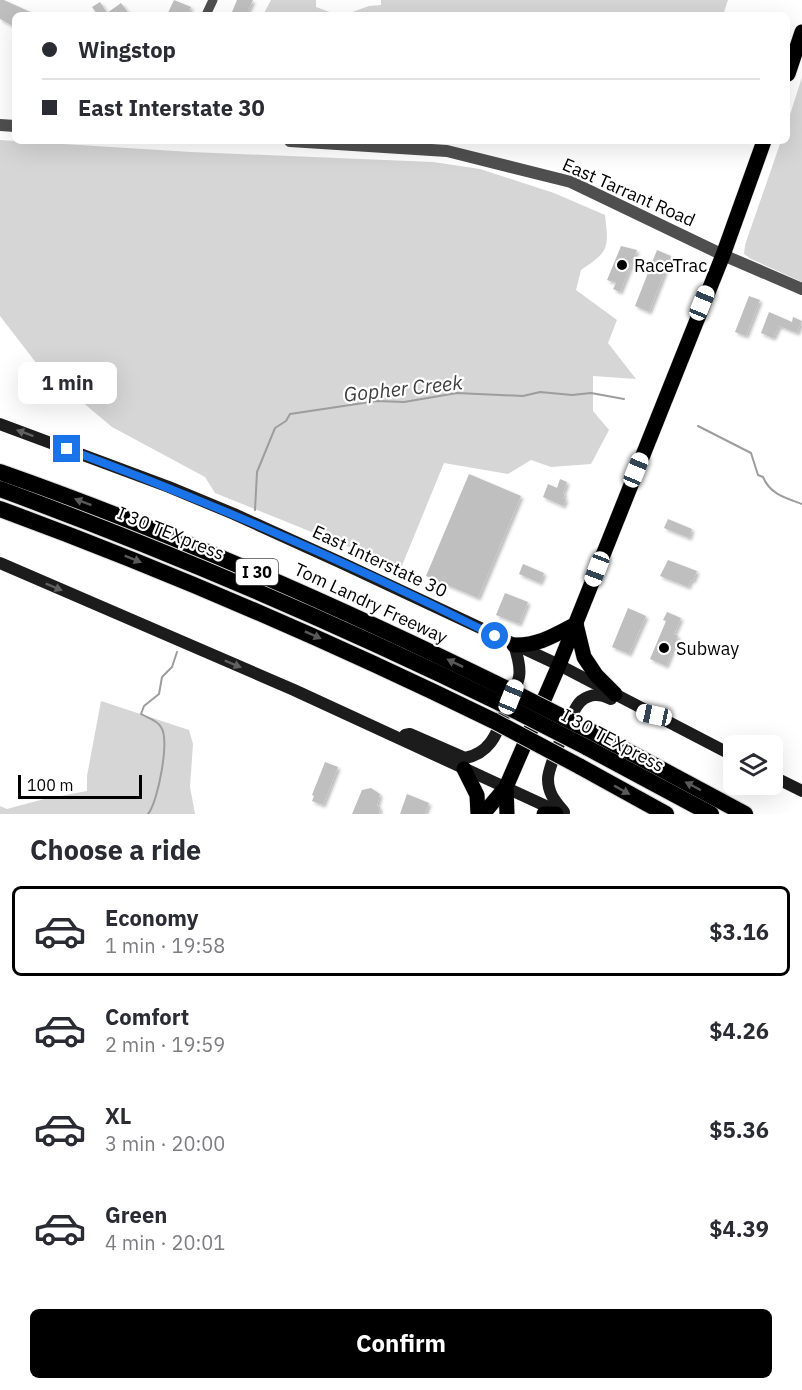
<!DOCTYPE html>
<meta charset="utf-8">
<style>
:root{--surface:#fff;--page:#f7f7f7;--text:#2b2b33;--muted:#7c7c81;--line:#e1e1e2;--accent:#000}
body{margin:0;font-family:"IBM Plex Sans",sans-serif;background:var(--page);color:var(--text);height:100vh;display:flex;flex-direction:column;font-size:22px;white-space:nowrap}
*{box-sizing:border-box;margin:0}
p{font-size:20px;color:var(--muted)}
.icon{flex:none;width:33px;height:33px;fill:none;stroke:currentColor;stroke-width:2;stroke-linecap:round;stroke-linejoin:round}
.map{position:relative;height:814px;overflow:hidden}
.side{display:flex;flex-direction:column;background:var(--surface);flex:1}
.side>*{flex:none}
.guide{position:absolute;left:12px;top:12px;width:778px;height:132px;border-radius:9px;box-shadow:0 6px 24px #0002;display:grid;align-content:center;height:132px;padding:0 30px;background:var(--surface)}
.controls{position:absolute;left:723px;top:735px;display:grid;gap:12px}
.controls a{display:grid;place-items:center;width:60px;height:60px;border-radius:9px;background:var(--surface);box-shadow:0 6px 24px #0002;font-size:30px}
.scale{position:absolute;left:18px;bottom:15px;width:124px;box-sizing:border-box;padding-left:6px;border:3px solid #000;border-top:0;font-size:16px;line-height:21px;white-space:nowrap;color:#000;-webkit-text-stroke:4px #fff;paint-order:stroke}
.end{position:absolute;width:27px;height:27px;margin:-14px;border:8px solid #1a73e8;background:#fff;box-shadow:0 0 0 3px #fff}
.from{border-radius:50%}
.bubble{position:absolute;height:42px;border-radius:9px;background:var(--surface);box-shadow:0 6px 24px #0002;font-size:20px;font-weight:700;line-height:42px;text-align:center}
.car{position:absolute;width:18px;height:36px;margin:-18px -9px;border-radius:8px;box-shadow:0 0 4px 2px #0007;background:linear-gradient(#fff 24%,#345 0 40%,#fff 0 76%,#345 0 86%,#fff 0)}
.guide b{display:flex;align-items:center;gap:21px;height:57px;font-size:22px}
.guide b+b{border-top:2px solid var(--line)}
.guide i{width:15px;height:15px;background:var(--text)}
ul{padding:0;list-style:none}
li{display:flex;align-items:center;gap:18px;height:90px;margin:0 12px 9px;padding:0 18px;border:3px solid transparent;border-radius:9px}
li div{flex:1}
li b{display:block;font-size:22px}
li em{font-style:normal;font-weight:700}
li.selected{border-color:var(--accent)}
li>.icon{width:54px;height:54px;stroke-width:1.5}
h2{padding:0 30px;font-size:27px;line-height:72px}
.button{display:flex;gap:12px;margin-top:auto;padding:12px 30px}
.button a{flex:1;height:69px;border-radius:9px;background:var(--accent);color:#fff;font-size:24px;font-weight:700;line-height:69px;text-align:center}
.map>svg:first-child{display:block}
</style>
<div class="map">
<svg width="802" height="814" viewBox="0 0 802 814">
<defs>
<filter id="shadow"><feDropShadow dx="2.5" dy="2.5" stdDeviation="1.5" flood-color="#0004"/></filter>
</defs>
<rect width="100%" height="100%" fill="#fff"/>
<!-- green -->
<g fill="#d6d6d6">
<polygon points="271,0 316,0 316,7 338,15 263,15"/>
<polygon points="381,0 728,0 723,15 344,15 369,6 381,5"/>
<polygon points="802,77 802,282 751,259 744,254 745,245 781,141 788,141 788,121"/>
<path d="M0,140L191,152L433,162L480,169L554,193L605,215C609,249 609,251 581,270L576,290L617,320L608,343L636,379L593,376V411L609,430L591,464L551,467L531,460L508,474L444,463L401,568L215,493L205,477L112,427L37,364L0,316Z"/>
<polygon points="101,701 189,730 193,744 190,787 195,814 0,814 0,806 7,809 44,799 87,791 87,776"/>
</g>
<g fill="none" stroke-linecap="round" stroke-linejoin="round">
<!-- stream -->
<g stroke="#9d9d9d" stroke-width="2">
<path d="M698,426L751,453L758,475L763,477C770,494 785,498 802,504"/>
<polyline points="255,510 257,472 275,428 286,421 290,414 377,401 404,402 457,393 523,396 540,392 572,395 591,393 624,399"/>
<path d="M148,814C158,802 170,740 161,727C157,720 148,718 141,714L144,706L159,694L162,677L172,667L177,652"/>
</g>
</g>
<!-- building -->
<g fill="#bfbfbf" filter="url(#shadow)">
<polygon points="0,0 4,0 37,15 15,15 15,27 0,19"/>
<polygon points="174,0 191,7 187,15 167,15"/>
<polygon points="237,0 253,0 246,15 239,15 232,12"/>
<polygon points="100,2 107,13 121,3 130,15 98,15 92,7"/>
<polygon points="621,246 637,250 620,292 613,289 616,283 607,280"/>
<polygon points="657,250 671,256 649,312 635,306"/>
<polygon points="749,296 760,300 746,336 735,332"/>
<polygon points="769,312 792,322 793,317 802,321 797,333 779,326 773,338 761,333"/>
<polygon points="469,474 521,496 478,598 426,576"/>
<polygon points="560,479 567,482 563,493 565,494 563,498 566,499 563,506 543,497 548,484 557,488"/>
<polygon points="668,519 692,529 689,538 664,528"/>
<polygon points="668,560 697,571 693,581 691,580 688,587 660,576"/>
<polygon points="523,564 544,573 540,583 519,574"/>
<polygon points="505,593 528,602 519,624 496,615"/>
<polygon points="628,608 646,616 629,654 612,647"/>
<polygon points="667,612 681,618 674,634 678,636 666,666 650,659 666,621 663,620"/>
<polygon points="325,762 338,767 323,805 312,801 314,796 312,795"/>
<polygon points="371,788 380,794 377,806 380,807 379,814 352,814 362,790"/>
<polygon points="407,794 429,803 425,814 400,814"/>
</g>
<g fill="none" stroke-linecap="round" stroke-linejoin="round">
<defs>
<g id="primary">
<polyline points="788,74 802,32"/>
<polyline points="576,624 584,657 596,675 615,694"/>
<path d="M514,645C538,646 555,635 576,624"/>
<polyline points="464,769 477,795 478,814"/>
<polyline points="506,787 507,814"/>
<polyline points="483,814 506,787 559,665 723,255 764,141"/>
<polyline points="544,814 556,814"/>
</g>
<g id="motorway">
<path d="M0,472C174,533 342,608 507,689"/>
<path d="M0,489C171,552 338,624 502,704"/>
<path d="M0,509C169,571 332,642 494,721"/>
<polyline points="592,732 745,814"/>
<polyline points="586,747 711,814"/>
<polyline points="579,766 666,814"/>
</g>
</defs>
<!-- primary casing -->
<use href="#primary" stroke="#dbdbdb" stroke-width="16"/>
<!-- motorway casing -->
<use href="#motorway" stroke="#dbdbdb" stroke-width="18"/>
<!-- minor -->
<polyline stroke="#4f4f4f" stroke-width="9" points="206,15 213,0"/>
<!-- tertiary -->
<g stroke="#4f4f4f" stroke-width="12">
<polyline points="0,125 15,126"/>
<polyline points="290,141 447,151 571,182 723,255 802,289"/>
</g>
<!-- secondary -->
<g stroke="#1c1c1c" stroke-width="12">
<polyline points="0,424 169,487 234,514 344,564 559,665 734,756"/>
<polyline points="0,563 294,690 561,813"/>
<path d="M405,735L410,734L465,758C494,753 499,726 509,703C512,695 517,686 519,677C521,667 517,654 514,645"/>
<polyline points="772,776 802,791"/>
<path d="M564,812C556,802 548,794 548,779C548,768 572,709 581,701C591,693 600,694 611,699"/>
</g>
<!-- primary -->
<use href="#primary" stroke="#000" stroke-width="15"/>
<!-- motorway -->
<use href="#motorway" stroke="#000" stroke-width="16"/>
<defs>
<g id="motorway-bridge">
<polyline points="507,689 592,732"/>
<polyline points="502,704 586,747"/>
<polyline points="494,721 579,766"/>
</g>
</defs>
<!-- motorway-bridge casing -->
<use href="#motorway-bridge" stroke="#dbdbdb" stroke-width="18" stroke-linecap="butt"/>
<!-- motorway-bridge -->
<use href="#motorway-bridge" stroke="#000" stroke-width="16"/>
</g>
<!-- one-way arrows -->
<defs><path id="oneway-solid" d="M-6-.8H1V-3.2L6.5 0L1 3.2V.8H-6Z" transform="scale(1.5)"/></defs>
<g fill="#606060">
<use href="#oneway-solid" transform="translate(25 433) rotate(-160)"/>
<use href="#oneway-solid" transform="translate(54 587) rotate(23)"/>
<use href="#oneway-solid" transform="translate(233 664) rotate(23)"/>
</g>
<g fill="#595959">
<use href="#oneway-solid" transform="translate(83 502) rotate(-159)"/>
<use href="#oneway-solid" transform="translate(133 559) rotate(22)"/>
<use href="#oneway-solid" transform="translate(313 635) rotate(24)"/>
<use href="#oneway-solid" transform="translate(455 663) rotate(-154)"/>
<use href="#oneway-solid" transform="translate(693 786) rotate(-152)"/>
<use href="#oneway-solid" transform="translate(622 790) rotate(29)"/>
</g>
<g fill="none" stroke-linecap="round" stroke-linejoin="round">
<!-- route -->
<path stroke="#1a73e8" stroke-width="8" d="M67,449C213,503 356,566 495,636"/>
</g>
<!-- markers -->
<g fill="#000" stroke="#fff" stroke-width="2">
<circle cx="622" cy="265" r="6"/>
<circle cx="664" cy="648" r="6"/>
</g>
<g text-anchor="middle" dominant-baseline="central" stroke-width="4.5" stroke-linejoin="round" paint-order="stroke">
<!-- shield labels -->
<rect fill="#fff" stroke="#4c4c4c" stroke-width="1.5" x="236" y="559" width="42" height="26" rx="4.5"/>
<g font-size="16" font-weight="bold" fill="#000">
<text x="257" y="572">I 30</text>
</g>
<!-- street labels -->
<g font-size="18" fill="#000" stroke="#fff">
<text transform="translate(629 192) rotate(24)">East Tarrant Road</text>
<text transform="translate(171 533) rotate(22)">I 30 TEXpress</text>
<text transform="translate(380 561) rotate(25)">East Interstate 30</text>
<text transform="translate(371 603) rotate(25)">Tom Landry Freeway</text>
<text transform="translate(613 740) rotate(28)">I 30 TEXpress</text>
</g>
<!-- poi labels -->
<g font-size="18" fill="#000" stroke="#fff" text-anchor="start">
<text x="634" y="265">RaceTrac</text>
<text x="676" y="648">Subway</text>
</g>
<!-- water labels -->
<g font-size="20" font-style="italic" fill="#3e3e3e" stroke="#fff">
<text transform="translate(403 388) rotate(-6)">Gopher Creek</text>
</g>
</g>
</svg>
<div class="controls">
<a><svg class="icon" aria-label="layers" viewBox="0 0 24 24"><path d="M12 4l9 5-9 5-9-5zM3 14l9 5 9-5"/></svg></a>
</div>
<div class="scale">100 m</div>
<i class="end from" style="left:495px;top:636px"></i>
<i class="end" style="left:67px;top:449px"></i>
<div class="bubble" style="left:18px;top:362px;width:99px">1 min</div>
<i class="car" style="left:702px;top:303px;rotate:22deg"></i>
<i class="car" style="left:636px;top:470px;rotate:22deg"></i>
<i class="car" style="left:597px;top:569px;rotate:201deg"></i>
<i class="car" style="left:511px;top:697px;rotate:22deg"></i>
<i class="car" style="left:654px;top:715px;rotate:282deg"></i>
<div class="guide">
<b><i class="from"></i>Wingstop</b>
<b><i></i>East Interstate 30</b>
</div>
</div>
<section class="side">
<h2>Choose a ride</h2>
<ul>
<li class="selected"><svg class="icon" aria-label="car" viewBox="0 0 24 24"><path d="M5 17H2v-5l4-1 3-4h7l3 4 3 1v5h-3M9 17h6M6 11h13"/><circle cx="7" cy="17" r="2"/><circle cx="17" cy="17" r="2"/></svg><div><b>Economy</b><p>1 min · 19:58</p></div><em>$3.16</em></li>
<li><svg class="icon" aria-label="car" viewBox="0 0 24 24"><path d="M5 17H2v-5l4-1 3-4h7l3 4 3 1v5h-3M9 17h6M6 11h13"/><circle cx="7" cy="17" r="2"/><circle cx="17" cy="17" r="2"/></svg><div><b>Comfort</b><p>2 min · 19:59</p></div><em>$4.26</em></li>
<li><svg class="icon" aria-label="car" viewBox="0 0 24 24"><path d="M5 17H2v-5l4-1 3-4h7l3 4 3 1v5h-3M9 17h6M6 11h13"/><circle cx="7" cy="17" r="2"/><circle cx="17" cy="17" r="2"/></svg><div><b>XL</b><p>3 min · 20:00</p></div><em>$5.36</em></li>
<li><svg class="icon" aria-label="car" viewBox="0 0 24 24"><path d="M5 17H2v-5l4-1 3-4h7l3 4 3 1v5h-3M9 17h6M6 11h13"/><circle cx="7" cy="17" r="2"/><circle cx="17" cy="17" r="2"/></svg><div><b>Green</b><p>4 min · 20:01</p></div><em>$4.39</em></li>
</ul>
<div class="button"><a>Confirm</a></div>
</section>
